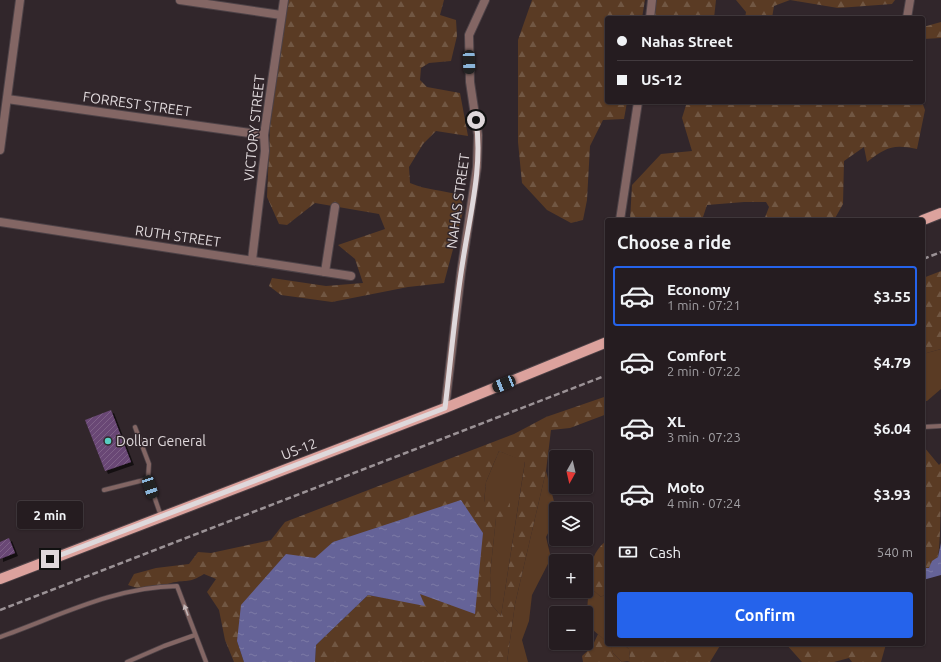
<!DOCTYPE html>
<meta charset="utf-8">
<style>
:root{--surface:#251c20;--page:#2d2529;--text:#f1f3f6;--muted:#a3a1a5;--line:#423a3e;--accent:#2563eb}
body{margin:0;font-family:Ubuntu,sans-serif;background:var(--page);color:var(--text);height:100vh;display:flex;flex-direction:column;font-size:15px;white-space:nowrap}
*{box-sizing:border-box;margin:0}
p{font-size:13px;color:var(--muted)}
.icon{flex:none;width:22px;height:22px;fill:none;stroke:currentColor;stroke-width:2;stroke-linecap:round;stroke-linejoin:round}
.map{position:relative;flex:1;overflow:hidden}
.side{position:absolute;left:605px;top:218px;width:320px;height:428px;display:flex;flex-direction:column;background:var(--surface);border-radius:4px;box-shadow:0 1px 3px #0004,0 0 0 1px var(--line)}
.side>*{flex:none}
.guide{position:absolute;left:605px;top:16px;width:320px;height:88px;border-radius:4px;box-shadow:0 1px 3px #0004,0 0 0 1px var(--line);display:grid;align-content:center;height:88px;padding:0 12px;background:var(--surface)}
.needle{width:26px;rotate:188deg}
.tools{position:absolute;left:549px;top:450px;display:grid;gap:8px}
.tools a{display:grid;place-items:center;width:44px;height:44px;border-radius:4px;background:var(--surface);box-shadow:0 1px 3px #0004,0 0 0 1px var(--line);font-size:20px}
.end{position:absolute;width:18px;height:18px;margin:-9px;border:5px solid #dfd8db;background:#111;box-shadow:0 0 0 2px #111}
.from{border-radius:50%}
.bubble{position:absolute;height:28px;border-radius:4px;background:var(--surface);box-shadow:0 1px 3px #0004,0 0 0 1px var(--line);font-size:13px;font-weight:600;line-height:28px;text-align:center}
.car{position:absolute;width:12px;height:24px;margin:-12px -6px;border-radius:5px;box-shadow:0 0 3px 1px #0007;background:linear-gradient(#222 24%,#8ab4d8 0 40%,#222 0 76%,#8ab4d8 0 86%,#222 0)}
.guide b{display:flex;align-items:center;gap:14px;height:38px;font-size:15px}
.guide b+b{border-top:1px solid var(--line)}
.guide i{width:10px;height:10px;background:var(--text)}
ul{padding:0;list-style:none}
li{display:flex;align-items:center;gap:12px;height:60px;margin:0 8px 6px;padding:0 4px;border:2px solid transparent;border-radius:4px}
li div{flex:1}
li b{display:block;font-size:15px}
li em{font-style:normal;font-weight:600}
li.active{border-color:var(--accent)}
li>.icon{width:36px;height:36px;stroke-width:1.5}
h2{padding:0 12px;font-size:18px;line-height:48px}
.pay{display:flex;align-items:center;gap:10px;height:44px;padding:0 12px;font-size:15px}
.pay p{margin-inline-start:auto}
.button{display:flex;gap:8px;margin-top:auto;padding:8px 12px}
.button a{flex:1;height:46px;border-radius:4px;background:var(--accent);color:#fff;font-size:16px;font-weight:600;line-height:46px;text-align:center}
.map>svg:first-child{display:block}
</style>
<div class="map">
<svg width="941" height="662" viewBox="0 0 941 662">
<defs>
<pattern id="forest-firs" width="22" height="20" patternUnits="userSpaceOnUse"><rect width="22" height="20" fill="#5a3b24"/><path d="M5 1l3.5 6h-7zM16 11l3.5 6h-7z" fill="#715743"/></pattern>
<pattern id="water-ripples" width="26" height="14" patternUnits="userSpaceOnUse"><rect width="26" height="14" fill="#656398"/><path d="M2 4q2-2 4 0t4 0M15 11q2-2 4 0t4 0" fill="none" stroke="#7b79a6"/></pattern>
<pattern id="building-hatch" width="6" height="6" patternUnits="userSpaceOnUse"><rect width="6" height="6" fill="#694774"/><path d="M-1 1l2-2M0 6l6-6M5 7l2-2" fill="none" stroke="#7e6187"/></pattern>
<filter id="shadow"><feDropShadow dx="3" dy="3" stdDeviation="0" flood-color="#0009"/></filter>
</defs>
<rect width="100%" height="100%" fill="#31262b"/>
<!-- grass -->
<g fill="#5a3b24">
<polygon points="941,349 941,389 927,401 923,401 923,354"/>
<polygon points="499,451 525,461 501,616 491,604 490,575 496,518 484,503 486,482"/>
<polygon points="546,471 556,509 556,518 546,537 551,558 532,595 529,621 522,640 528,662 507,662 515,604"/>
<polygon points="590,571 593,590 601,597 607,593 607,642 586,624"/>
<polygon points="610,644 623,644 629,649 630,661 622,662 613,653"/>
</g>
<!-- forest -->
<g fill="url(#forest-firs)" fill-rule="evenodd">
<path d="M287,0H444L440,15L456,20L457,36L451,61L429,63L421,68L420,80L427,87L460,93L468,136L436,131L423,144L409,167L410,183C426,190 442,190 459,195L464,208L444,283L408,287L332,302L281,295L269,286L272,278L326,286L363,283L355,259L338,245L385,229L379,214L315,203L287,225L279,224L267,197L270,126Z"/>
<polygon points="532,0 645,0 642,18 607,18 607,102 627,102 624,119 603,120 590,146 587,200 583,220 571,223 547,210 522,183 518,142 518,40"/>
<polygon points="656,0 716,0 714,18 653,18"/>
<polygon points="736,0 895,0 892,4 838,8 790,0 774,6 772,18 745,18 746,12"/>
<polygon points="941,22 941,38 923,39 923,27"/>
<path d="M687,102H922L925,110L917,149C892,144 887,147 867,162L864,147L844,161L843,204L834,220H764L769,207L766,202H744L707,205L702,220H630L632,185L661,154L692,151L682,118Z"/>
<polygon points="941,271 941,349 923,354 923,278"/>
<path d="M607,396V414L570,428L551,430L546,471L515,604L507,662H315L316,645L368,595L424,605L419,593L333,542L237,641L244,662H234L225,640L219,610L207,592L216,579L204,574C188,584 187,579 171,583C153,588 148,592 128,585L134,574L156,568L189,564L198,552L211,553L271,540L285,522L514,434L546,417ZM499,451L525,462L501,616L491,604L490,575L496,518L510,515V503L498,499L484,502L486,482Z"/>
<path d="M924,447L939,465L941,463C941,485 941,539 938,556C936,560 931,563 929,568H923Z"/>
<path d="M607,540V593L601,597L593,590C589,569 590,554 607,540Z"/>
<polygon points="598,634 607,642 607,644 611,645 613,653 622,662 583,662 582,656 592,647"/>
<polygon points="623,644 721,644 710,662 627,662 630,661 629,649"/>
<polygon points="786,644 886,644 881,662 852,662 849,658 834,662 802,662"/>
</g>
<!-- water -->
<g fill="url(#water-ripples)">
<polygon points="461,500 483,533 475,614 420,594 425,606 368,595 316,645 315,662 244,662 237,641 241,605 286,554 315,558 333,542"/>
<polygon points="941,543 941,575 923,580 923,568 929,568 932,561 938,557"/>
</g>
<!-- building -->
<g fill="url(#building-hatch)" filter="url(#shadow)">
<polygon points="111,410 131,462 105,471 85,420"/>
<polygon points="9,538 15,553 0,559 0,542"/>
</g>
<g fill="none" stroke-linecap="round" stroke-linejoin="round">
<defs>
<g id="service">
<polyline points="135,427 149,464 148,479 161,516"/>
<polyline points="923,427 941,426"/>
<polyline points="104,490 148,479"/>
<path d="M0,637C59,616 114,587 177,586L206,662"/>
<polyline points="127,662 164,646 195,635"/>
</g>
<g id="minor">
<polyline points="180,0 281,15"/>
<polyline points="650,18 652,0"/>
<polyline points="907,18 910,0"/>
<polyline points="7,99 264,135"/>
<polyline points="620,220 638,102"/>
<polyline points="0,222 351,276"/>
<polyline points="252,260 265,151 264,135 284,0"/>
<polyline points="325,272 335,207"/>
<polyline points="445,408 461,273 477,167 478,135 470,82 469,35 485,0"/>
</g>
<polyline id="tertiary" points="0,150 20,0"/>
<g id="primary">
<polyline points="923,220 941,213"/>
<polyline points="0,579 445,408 607,342"/>
</g>
</defs>
<!-- service casing -->
<use href="#service" stroke="#4d4247" stroke-width="5.5"/>
<!-- minor casing -->
<use href="#minor" stroke="#4d4247" stroke-width="10"/>
<!-- tertiary casing -->
<use href="#tertiary" stroke="#4d4247" stroke-width="10"/>
<!-- primary casing -->
<use href="#primary" stroke="#4d4247" stroke-width="12"/>
<!-- service -->
<use href="#service" stroke="#836664" stroke-width="4"/>
<!-- minor -->
<use href="#minor" stroke="#836664" stroke-width="8"/>
<!-- tertiary -->
<use href="#tertiary" stroke="#836664" stroke-width="8"/>
<!-- primary -->
<use href="#primary" stroke="#dca29d" stroke-width="10"/>
<!-- rail -->
<g stroke="#9b9296" stroke-width="2.5" stroke-dasharray="6 3" stroke-linecap="butt">
<polyline points="923,259 941,252"/>
<polyline points="0,610 607,375"/>
</g>
</g>
<!-- one-way arrows -->
<defs><path id="oneway-solid" d="M-6-.8H1V-3.2L6.5 0L1 3.2V.8H-6Z"/></defs>
<use fill="#c3b6b7" href="#oneway-solid" transform="translate(186 610) rotate(-110)"/>
<g fill="none" stroke-linecap="round" stroke-linejoin="round">
<!-- route -->
<path stroke="#dfd8db" stroke-width="5" d="M50,559L445,408C451,359 455,309 463,260C470,214 483,166 476,120"/>
</g>
<!-- markers -->
<circle fill="#57cec1" stroke="#31262b" stroke-width="1.5" cx="108" cy="441" r="4"/>
<g text-anchor="middle" dominant-baseline="central" stroke-width="3" stroke-linejoin="round" paint-order="stroke">
<!-- street labels -->
<g font-size="14" fill="#dfd8db" stroke="#31262b">
<text transform="translate(137 104) rotate(8)">FORREST STREET</text>
<text transform="translate(254 128) rotate(-84)">VICTORY STREET</text>
<text transform="translate(458 201) rotate(-82)">NAHAS STREET</text>
<text transform="translate(178 236) rotate(8)">RUTH STREET</text>
<text transform="translate(299 449) rotate(-21)">US-12</text>
</g>
<!-- poi labels -->
<g font-size="14" fill="#dfd8db" stroke="#31262b" text-anchor="start">
<text x="116" y="441">Dollar General</text>
</g>
</g>
</svg>
<div class="tools">
<a><svg class="needle" viewBox="-14 -14 28 28"><path d="M0-13l5 13h-10z" fill="#e53935"/><path d="M0 13l5-13h-10z" fill="#a3a1a5"/></svg></a>
<a><svg class="icon" aria-label="layers" viewBox="0 0 24 24"><path d="M12 4l9 5-9 5-9-5zM3 14l9 5 9-5"/></svg></a>
<a>+</a>
<a>−</a>
</div>
<i class="end from" style="left:476px;top:120px"></i>
<i class="end" style="left:50px;top:559px"></i>
<div class="bubble" style="left:17px;top:501px;width:66px">2 min</div>
<i class="car" style="left:469px;top:62px;rotate:178deg"></i>
<i class="car" style="left:504px;top:384px;rotate:248deg"></i>
<i class="car" style="left:150px;top:487px;rotate:162deg"></i>
<div class="guide">
<b><i class="from"></i>Nahas Street</b>
<b><i></i>US-12</b>
</div>
<section class="side">
<h2>Choose a ride</h2>
<ul>
<li class="active"><svg class="icon" aria-label="car" viewBox="0 0 24 24"><path d="M5 17H2v-5l4-1 3-4h7l3 4 3 1v5h-3M9 17h6M6 11h13"/><circle cx="7" cy="17" r="2"/><circle cx="17" cy="17" r="2"/></svg><div><b>Economy</b><p>1 min · 07:21</p></div><em>$3.55</em></li>
<li><svg class="icon" aria-label="car" viewBox="0 0 24 24"><path d="M5 17H2v-5l4-1 3-4h7l3 4 3 1v5h-3M9 17h6M6 11h13"/><circle cx="7" cy="17" r="2"/><circle cx="17" cy="17" r="2"/></svg><div><b>Comfort</b><p>2 min · 07:22</p></div><em>$4.79</em></li>
<li><svg class="icon" aria-label="car" viewBox="0 0 24 24"><path d="M5 17H2v-5l4-1 3-4h7l3 4 3 1v5h-3M9 17h6M6 11h13"/><circle cx="7" cy="17" r="2"/><circle cx="17" cy="17" r="2"/></svg><div><b>XL</b><p>3 min · 07:23</p></div><em>$6.04</em></li>
<li><svg class="icon" aria-label="car" viewBox="0 0 24 24"><path d="M5 17H2v-5l4-1 3-4h7l3 4 3 1v5h-3M9 17h6M6 11h13"/><circle cx="7" cy="17" r="2"/><circle cx="17" cy="17" r="2"/></svg><div><b>Moto</b><p>4 min · 07:24</p></div><em>$3.93</em></li>
</ul>
<div class="pay"><svg class="icon" aria-label="cash" viewBox="0 0 24 24"><path d="M3 7h18v10H3z"/><circle cx="12" cy="12" r="2"/></svg>Cash<p>540 m</p></div>
<div class="button"><a>Confirm</a></div>
</section>
</div>
